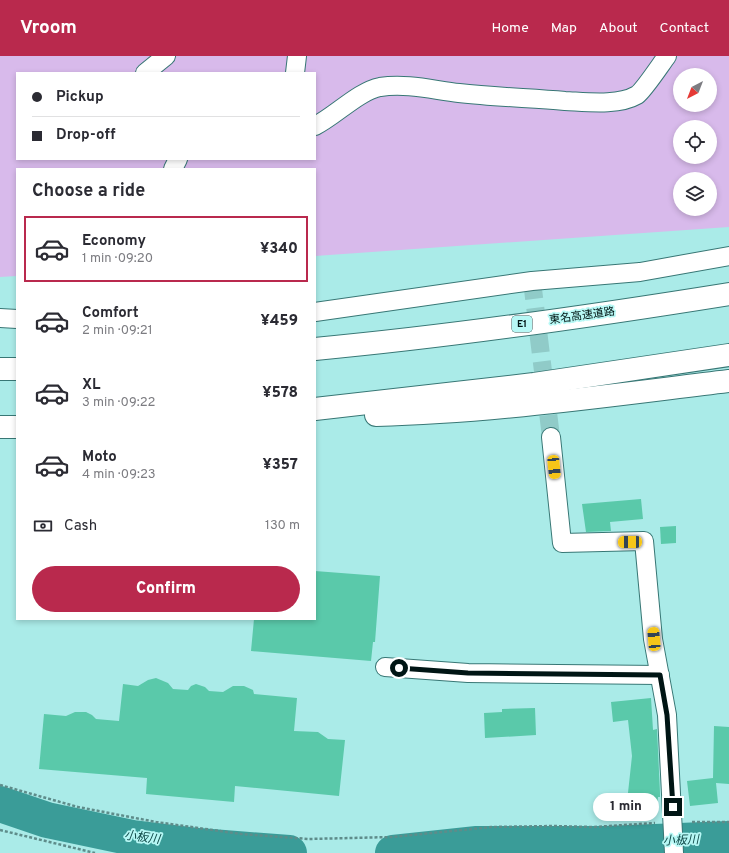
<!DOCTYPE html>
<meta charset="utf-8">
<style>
:root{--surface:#fff;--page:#f2f2f3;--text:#2b2b33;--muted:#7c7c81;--line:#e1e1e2;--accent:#b9294d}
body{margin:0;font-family:Overpass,"Noto Sans JP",sans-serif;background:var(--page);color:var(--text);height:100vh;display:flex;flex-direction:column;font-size:15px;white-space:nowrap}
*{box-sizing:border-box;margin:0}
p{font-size:13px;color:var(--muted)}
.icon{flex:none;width:22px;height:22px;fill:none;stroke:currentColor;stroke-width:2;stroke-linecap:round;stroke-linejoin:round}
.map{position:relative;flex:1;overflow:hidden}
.panel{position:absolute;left:16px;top:112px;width:300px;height:452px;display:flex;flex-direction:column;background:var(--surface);border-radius:0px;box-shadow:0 2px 6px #0003}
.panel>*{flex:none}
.guide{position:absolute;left:16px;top:16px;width:300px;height:88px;border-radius:0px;box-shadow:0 2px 6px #0003;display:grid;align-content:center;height:88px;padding:0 16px;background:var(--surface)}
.needle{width:26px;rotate:222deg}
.controls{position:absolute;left:673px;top:12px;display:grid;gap:8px}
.controls a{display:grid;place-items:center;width:44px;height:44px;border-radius:50%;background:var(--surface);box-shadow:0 2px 6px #0003;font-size:20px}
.end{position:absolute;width:18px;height:18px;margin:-9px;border:5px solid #001514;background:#fff;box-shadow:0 0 0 2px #fff}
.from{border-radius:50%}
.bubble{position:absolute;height:28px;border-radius:14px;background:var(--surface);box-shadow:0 2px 6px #0003;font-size:13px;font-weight:800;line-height:28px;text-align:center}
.car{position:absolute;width:12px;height:24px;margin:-12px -6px;border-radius:5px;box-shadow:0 0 3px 1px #0007;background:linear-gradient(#f5c518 24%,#345 0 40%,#f5c518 0 76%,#345 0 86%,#f5c518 0)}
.guide b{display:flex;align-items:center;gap:14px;height:38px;font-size:15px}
.guide b+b{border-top:1px solid var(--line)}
.guide i{width:10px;height:10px;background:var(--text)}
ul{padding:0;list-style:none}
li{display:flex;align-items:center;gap:12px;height:66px;margin:0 8px 6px;padding:0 8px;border:2px solid transparent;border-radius:0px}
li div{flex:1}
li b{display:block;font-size:15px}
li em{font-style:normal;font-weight:800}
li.current{border-color:var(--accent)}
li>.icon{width:36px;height:36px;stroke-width:1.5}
h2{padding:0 16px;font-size:18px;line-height:48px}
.pay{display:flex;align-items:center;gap:10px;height:44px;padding:0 16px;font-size:15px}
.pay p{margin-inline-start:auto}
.button{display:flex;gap:8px;margin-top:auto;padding:8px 16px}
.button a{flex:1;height:46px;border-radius:24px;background:var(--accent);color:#fff;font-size:16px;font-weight:800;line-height:46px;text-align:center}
header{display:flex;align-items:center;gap:24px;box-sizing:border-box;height:56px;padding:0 20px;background:var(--accent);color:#fff}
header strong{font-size:19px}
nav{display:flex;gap:22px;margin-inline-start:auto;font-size:14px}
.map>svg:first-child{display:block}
</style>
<header>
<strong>Vroom</strong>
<nav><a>Home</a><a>Map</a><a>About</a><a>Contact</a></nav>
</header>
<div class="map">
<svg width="729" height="797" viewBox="0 0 729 797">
<rect width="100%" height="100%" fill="#aaebe8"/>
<!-- green -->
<path fill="#d8baeb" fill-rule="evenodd" d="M0,0H729V171L315,200V113H17V220L0,221ZM17,17H315V103H17ZM680,19H710V49H680ZM680,71H710V101H680ZM680,123H710V153H680Z"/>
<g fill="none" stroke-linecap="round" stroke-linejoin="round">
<!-- stream -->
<polyline stroke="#3a9c98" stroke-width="6" points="252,793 266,797"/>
<!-- river -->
<g stroke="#3a9c98" stroke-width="36">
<polyline points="0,748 47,764 133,782 199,790 289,797"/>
<polyline points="393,797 477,788 605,788 729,783"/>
</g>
</g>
<!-- building -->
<g fill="#5ac9aa">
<polygon points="641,443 643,463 610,466 611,475 586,476 582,448"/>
<polygon points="676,470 676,487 661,488 660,471"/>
<polygon points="315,515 380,520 375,586 373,586 371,605 251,595 254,563 315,563"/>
<polygon points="156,622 168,627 173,633 188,634 191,630 196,628 205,631 209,635 223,636 233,630 244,630 253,634 254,638 297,642 294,675 318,676 328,683 345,684 339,740 235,730 234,746 146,738 147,722 39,713 44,658 66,660 75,656 86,656 92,659 96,663 119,665 123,628 138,630 148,624"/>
<polygon points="651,642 653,674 657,673 660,737 660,741 658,741 657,750 627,746 632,700 628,664 613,666 611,646"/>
<polygon points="535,652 536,679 485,682 484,657 502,656 502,653"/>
<polygon points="714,670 729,671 729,728 716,727 718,747 690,750 687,725 713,722"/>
</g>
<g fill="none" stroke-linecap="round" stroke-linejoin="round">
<!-- street-tunnel -->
<polyline stroke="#90cbc8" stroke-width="18" stroke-dasharray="18 9" stroke-linecap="butt" points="532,225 551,381"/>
<defs>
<g id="street">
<polyline points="145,17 166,0"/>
<polyline points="295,17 297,0"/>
<path d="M315,70C335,60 359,35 380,31C407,27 433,34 459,37C494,41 530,42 565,45C587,46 618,50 637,39C644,34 661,8 667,0"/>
<polyline points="173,113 178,103"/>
<polyline points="315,256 532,225 640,216 729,200"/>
<polyline points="0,262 17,263"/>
<polyline points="551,381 562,487 644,485 653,583 667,659 674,797"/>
<polyline points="385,611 468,617 660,619"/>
</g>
<g id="highway">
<path d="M315,293C454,280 592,260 729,238"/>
<polyline points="0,313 17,313"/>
<polyline points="315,353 534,328 729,299"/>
<path d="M376,359C494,356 612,339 729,325"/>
<polyline points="0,371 17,371"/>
</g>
</defs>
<!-- street casing -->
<use href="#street" stroke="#387775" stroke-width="20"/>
<!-- highway casing -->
<use href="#highway" stroke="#387775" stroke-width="24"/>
<!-- path -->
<g stroke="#5e8c8a" stroke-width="2.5" stroke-dasharray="3 2" stroke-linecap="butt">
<polyline points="0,729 78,751 156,766 241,778 308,783 393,781 491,771 552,770 594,771 655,767"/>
<polyline points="692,766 729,766"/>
<polyline points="0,774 95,797"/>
</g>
<!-- street -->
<use href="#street" stroke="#fff" stroke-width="18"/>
<!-- highway -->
<use href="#highway" stroke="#fff" stroke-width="22"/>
</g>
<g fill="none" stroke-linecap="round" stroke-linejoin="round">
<!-- route -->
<polyline stroke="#001514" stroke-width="5" points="399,612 468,617 660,619 667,659 673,751"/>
</g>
<g text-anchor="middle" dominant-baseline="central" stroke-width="3.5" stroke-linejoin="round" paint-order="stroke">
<!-- shield labels -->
<rect fill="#b7f8f5" stroke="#375958" stroke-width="1" x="512" y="260" width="20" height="16" rx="3"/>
<g font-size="10" font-weight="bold" fill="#001514">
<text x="522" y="268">E1</text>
</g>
<!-- street labels -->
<g font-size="11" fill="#001514" stroke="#b7f8f5">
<text transform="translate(582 260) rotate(-8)">東名高速道路</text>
</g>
<!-- water labels -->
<g font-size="12" font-style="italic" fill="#104948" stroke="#b7f8f5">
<text transform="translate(142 782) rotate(7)">小板川</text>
<text transform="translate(681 785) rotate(-2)">小板川</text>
</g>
</g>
</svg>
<div class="controls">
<a><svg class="needle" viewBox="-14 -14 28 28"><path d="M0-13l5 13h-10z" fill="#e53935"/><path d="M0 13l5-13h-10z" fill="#7c7c81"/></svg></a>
<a><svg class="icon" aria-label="locate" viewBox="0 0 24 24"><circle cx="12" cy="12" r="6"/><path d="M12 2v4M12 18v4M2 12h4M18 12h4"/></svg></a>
<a><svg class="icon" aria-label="layers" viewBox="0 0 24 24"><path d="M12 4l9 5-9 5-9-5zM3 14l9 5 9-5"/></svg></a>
</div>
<i class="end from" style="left:399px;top:612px"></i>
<i class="end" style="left:673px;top:751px"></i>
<div class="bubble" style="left:593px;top:737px;width:66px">1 min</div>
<i class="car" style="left:554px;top:411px;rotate:174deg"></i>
<i class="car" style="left:630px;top:486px;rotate:269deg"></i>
<i class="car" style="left:654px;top:583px;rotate:355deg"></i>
<div class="guide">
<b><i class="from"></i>Pickup</b>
<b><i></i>Drop-off</b>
</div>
<section class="panel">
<h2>Choose a ride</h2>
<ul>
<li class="current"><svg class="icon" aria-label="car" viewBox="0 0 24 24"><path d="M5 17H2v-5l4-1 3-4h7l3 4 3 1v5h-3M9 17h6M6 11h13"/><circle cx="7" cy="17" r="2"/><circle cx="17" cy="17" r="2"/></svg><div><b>Economy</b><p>1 min · 09:20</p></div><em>¥340</em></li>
<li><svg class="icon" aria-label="car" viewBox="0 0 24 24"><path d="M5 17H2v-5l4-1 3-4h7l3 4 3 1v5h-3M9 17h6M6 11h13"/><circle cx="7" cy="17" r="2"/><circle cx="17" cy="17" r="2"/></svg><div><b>Comfort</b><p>2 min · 09:21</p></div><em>¥459</em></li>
<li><svg class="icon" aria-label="car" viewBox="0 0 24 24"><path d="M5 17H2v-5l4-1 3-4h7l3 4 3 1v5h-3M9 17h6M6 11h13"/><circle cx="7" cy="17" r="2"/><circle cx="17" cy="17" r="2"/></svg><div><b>XL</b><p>3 min · 09:22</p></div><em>¥578</em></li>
<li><svg class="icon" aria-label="car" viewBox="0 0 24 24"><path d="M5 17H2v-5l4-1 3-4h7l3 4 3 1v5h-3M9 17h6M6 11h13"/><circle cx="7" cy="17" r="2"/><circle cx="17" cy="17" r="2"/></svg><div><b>Moto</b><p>4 min · 09:23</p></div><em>¥357</em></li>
</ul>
<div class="pay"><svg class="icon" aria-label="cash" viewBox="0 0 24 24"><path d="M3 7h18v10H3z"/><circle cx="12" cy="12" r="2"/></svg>Cash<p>130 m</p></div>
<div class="button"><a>Confirm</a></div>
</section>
</div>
